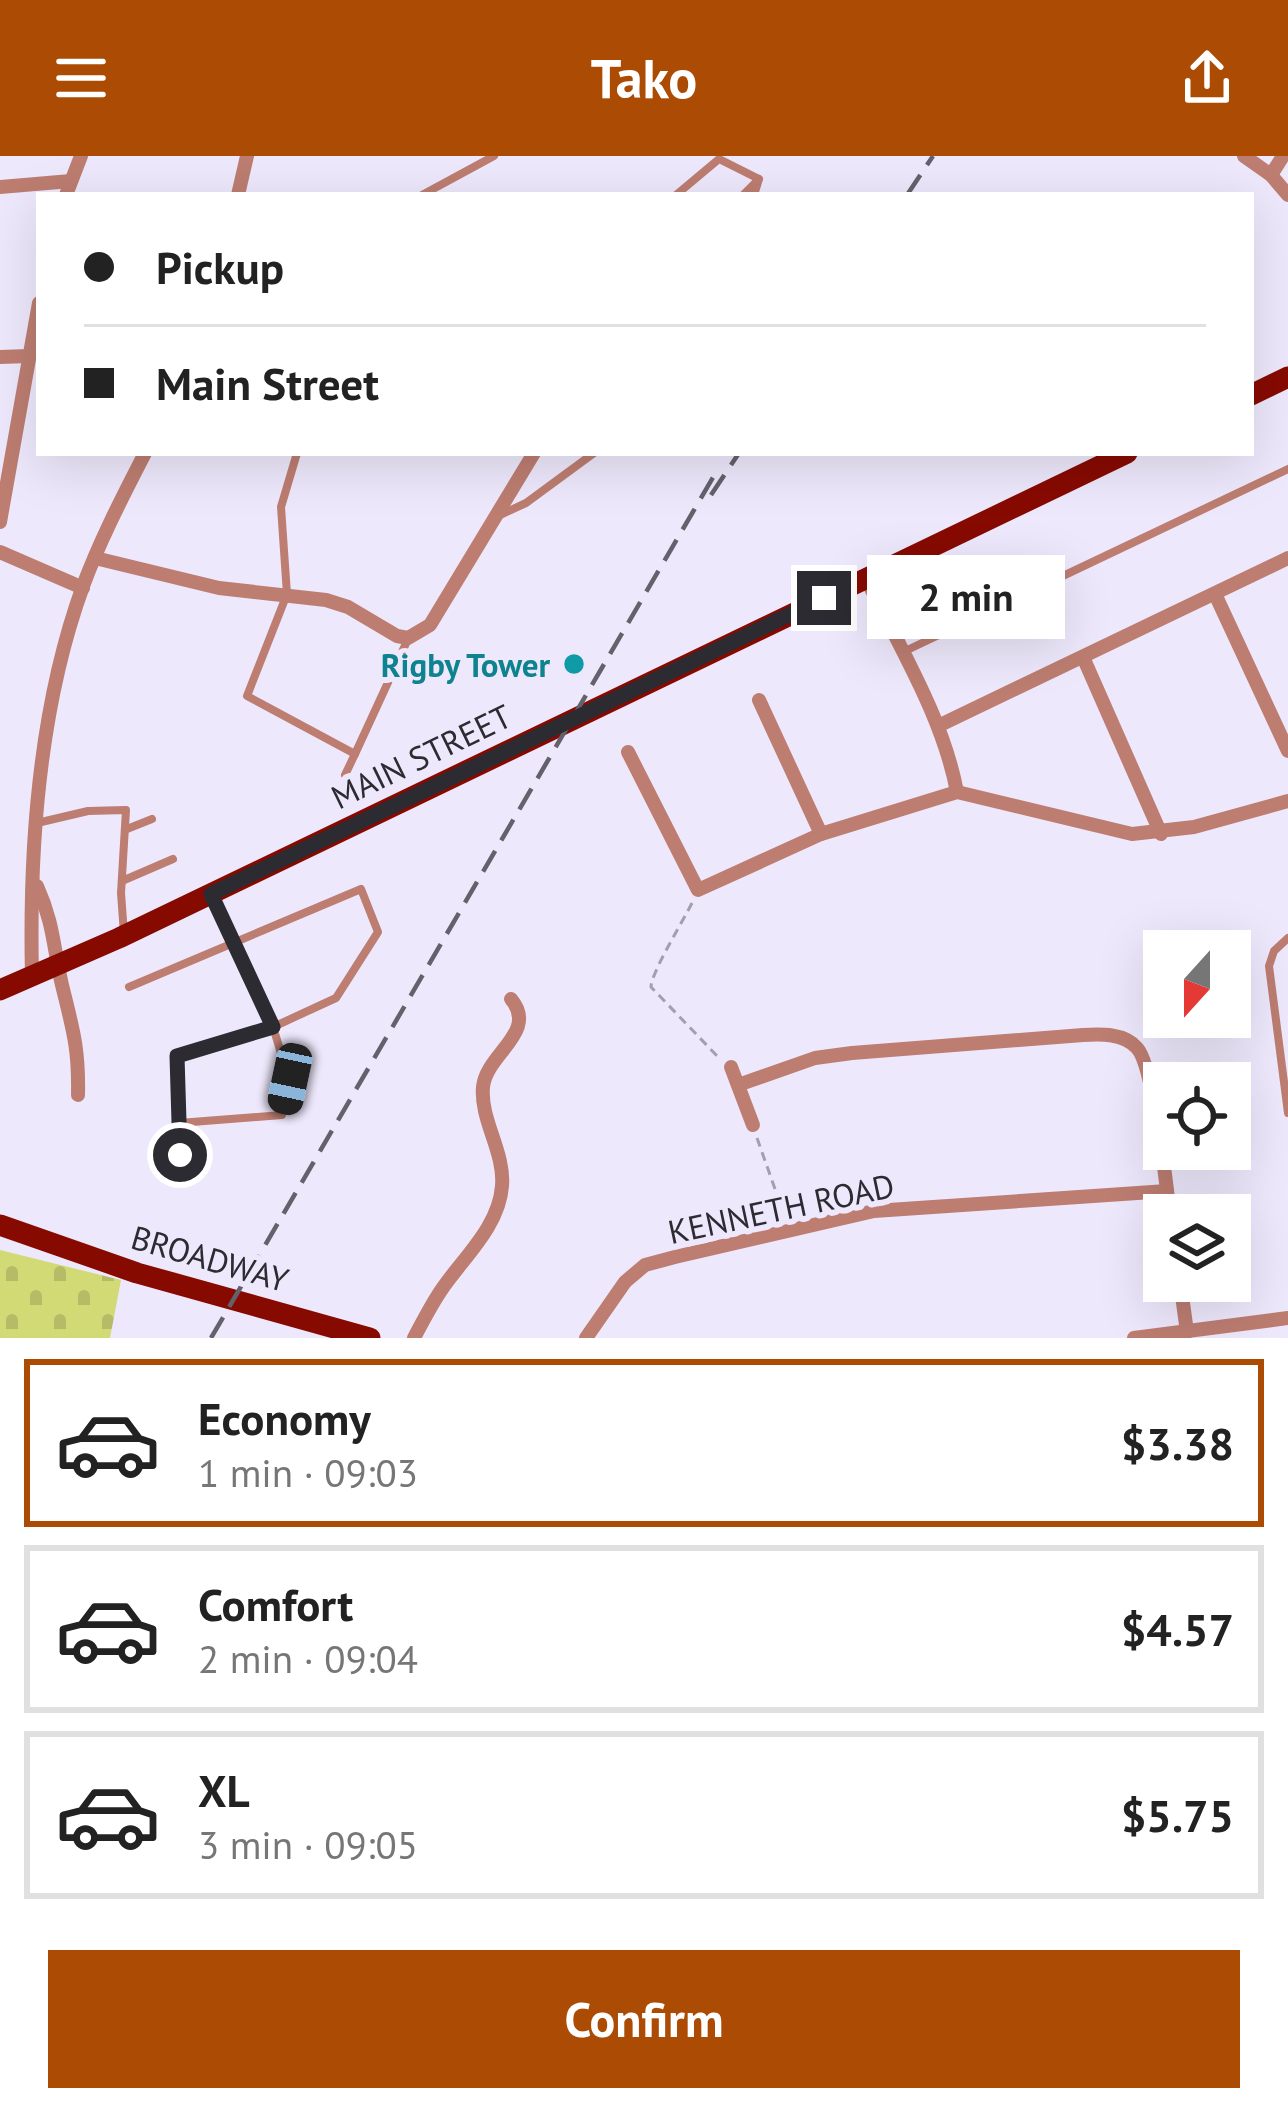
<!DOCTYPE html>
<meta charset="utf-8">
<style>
:root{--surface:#fff;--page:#f2f2f2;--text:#222;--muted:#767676;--line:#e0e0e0;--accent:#ab4b04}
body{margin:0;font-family:"PT Sans",sans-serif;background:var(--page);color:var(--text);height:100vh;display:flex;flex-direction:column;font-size:45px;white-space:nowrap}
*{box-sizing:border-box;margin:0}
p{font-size:39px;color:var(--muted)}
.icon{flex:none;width:66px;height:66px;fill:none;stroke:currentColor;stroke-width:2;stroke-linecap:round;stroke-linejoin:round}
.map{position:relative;height:1182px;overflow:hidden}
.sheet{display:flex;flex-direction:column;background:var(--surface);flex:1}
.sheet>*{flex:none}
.top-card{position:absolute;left:36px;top:36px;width:1218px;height:264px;border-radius:0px;box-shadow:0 12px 48px #0002;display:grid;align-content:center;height:264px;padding:0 48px;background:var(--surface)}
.needle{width:78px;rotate:201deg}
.buttons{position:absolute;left:1143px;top:774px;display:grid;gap:24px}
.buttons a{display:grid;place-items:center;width:108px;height:108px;border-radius:0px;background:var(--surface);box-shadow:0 12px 48px #0002;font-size:60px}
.end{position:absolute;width:54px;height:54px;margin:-27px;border:15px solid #2d2b32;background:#fff;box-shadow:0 0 0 6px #fff}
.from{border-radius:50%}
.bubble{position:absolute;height:84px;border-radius:0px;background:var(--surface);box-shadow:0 12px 48px #0002;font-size:39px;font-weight:700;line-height:84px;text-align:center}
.car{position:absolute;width:36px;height:72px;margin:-36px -18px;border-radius:15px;box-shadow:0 0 9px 3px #0007;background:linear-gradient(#222 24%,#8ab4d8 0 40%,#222 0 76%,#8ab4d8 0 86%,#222 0)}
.top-card b{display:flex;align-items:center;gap:42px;height:114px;font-size:45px}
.top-card b+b{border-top:3px solid var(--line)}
.top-card i{width:30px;height:30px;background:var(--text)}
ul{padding:21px 0 0;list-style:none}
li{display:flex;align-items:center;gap:36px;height:168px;margin:0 24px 18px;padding:0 24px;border:6px solid var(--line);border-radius:0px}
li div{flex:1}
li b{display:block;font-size:45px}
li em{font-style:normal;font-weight:700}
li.selected{border-color:var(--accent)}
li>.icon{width:108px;height:108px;stroke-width:1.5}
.cta{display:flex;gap:24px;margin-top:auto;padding:24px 48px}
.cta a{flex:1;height:138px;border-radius:0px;background:var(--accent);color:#fff;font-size:48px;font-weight:700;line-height:138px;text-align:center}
header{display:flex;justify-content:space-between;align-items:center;height:156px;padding:0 48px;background:var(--accent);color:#fff;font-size:54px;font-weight:700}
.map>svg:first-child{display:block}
</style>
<header><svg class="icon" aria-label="menu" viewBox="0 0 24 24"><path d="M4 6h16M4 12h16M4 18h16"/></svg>Tako<svg class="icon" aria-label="share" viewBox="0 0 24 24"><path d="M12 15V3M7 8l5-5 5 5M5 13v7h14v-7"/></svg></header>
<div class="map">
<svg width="1288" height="1182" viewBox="0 0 1288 1182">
<defs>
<pattern id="cemetery-stones" width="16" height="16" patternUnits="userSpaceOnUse" patternTransform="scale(3)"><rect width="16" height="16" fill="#d2da76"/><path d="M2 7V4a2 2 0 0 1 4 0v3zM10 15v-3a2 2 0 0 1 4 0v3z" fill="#b5bb67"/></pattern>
</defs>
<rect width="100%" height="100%" fill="#eee8fc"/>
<!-- cemetery -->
<polygon fill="url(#cemetery-stones)" points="0,1094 121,1124 110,1182 0,1182"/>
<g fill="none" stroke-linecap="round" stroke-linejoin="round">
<!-- path -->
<g stroke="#a39fae" stroke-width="3" stroke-dasharray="9 6" stroke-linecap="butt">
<path d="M692,747C683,765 651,817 651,831L719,902"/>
<polyline points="757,982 786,1064"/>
</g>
<!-- service -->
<g stroke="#bd7d71" stroke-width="8">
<polyline points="422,39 494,0"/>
<polyline points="676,39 719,3 759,23"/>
<polyline points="743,39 759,23 754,39"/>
<polyline points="297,297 281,351 287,438 247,540 355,598 408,483"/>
<polyline points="500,359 526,347 594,297"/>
<polyline points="903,496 1288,313"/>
<polyline points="345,619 355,598"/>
<polyline points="37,667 88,655 126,654 121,737 124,778"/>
<polyline points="127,673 152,663"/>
<polyline points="122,725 173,703"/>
<polyline points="1288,782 1274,795 1269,810 1288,957"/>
<polyline points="129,831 361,733 378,776 336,842 273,871 177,900 180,999"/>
<polyline points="179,967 282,959 289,923 273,871 212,739"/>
</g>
<!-- minor -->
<g stroke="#bd7d71" stroke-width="14">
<polyline points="1244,0 1271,19 1288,39"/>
<polyline points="1271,19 1283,0"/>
<polyline points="0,31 71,25"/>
<polyline points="66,39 81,0"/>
<polyline points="238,39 247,0"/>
<polyline points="0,201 29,200"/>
<polyline points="0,366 39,147"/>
<polyline points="0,396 83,432"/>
<polyline points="95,402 219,432 326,444 348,451 397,480 408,482 430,469 534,297"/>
<path d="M866,422C899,491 943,561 957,636"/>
<polyline points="1215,438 1288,595"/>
<polyline points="1083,501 1161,678"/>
<polyline points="759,544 821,678"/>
<polyline points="938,570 1288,402"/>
<polyline points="628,596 698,734 821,678 957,636 1132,678 1194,671 1288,645"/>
<path d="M37,730C54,768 53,790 62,829C73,874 79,892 78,939"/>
<path d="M32,820C29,693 39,551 83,430C100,384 123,340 145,297"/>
<polyline points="731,911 753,969"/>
<path d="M738,929L815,902L852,897L1083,879C1101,878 1124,877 1137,892C1154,910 1166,1028 1170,1059"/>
<polyline points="1180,1125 1187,1176"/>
<path d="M414,1182C423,1165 431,1149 442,1133C463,1102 499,1071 502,1030C505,996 480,964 483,931C486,898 539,876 511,843"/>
<polyline points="586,1182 625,1126 645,1109 675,1101 874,1055 1167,1035"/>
<polyline points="1134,1182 1288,1162"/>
</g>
<!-- primary -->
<g stroke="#870a00" stroke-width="21">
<polyline points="1251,239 1288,221"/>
<polyline points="0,834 119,782 1127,297"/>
<polyline points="0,1069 137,1117 370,1182"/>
</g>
<!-- rail -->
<g stroke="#64616c" stroke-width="4.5" stroke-dasharray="24 12" stroke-linecap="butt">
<polyline points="907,39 933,0"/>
<polyline points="711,339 739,297"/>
<polyline points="211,1182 715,318"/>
</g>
</g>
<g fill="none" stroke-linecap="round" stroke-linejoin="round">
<!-- route -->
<polyline stroke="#2d2b32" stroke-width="15" points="180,999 177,900 273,871 211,738 824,442"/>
</g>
<!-- markers -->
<circle fill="#0f9aa8" stroke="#eee8fc" stroke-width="4.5" cx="574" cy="508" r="12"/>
<g text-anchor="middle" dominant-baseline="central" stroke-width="12" stroke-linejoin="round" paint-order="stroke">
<!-- culture labels -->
<g font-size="33" font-weight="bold" fill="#0d838f" stroke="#eee8fc" text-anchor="end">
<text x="550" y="508">Rigby Tower</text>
</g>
<!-- street labels -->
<g font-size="33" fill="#2d2b32" stroke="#eee8fc">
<text transform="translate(421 600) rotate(-26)">MAIN STREET</text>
<text transform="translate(781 1052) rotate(-12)">KENNETH ROAD</text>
<text transform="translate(210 1102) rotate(16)">BROADWAY</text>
</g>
</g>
</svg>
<div class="buttons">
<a><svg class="needle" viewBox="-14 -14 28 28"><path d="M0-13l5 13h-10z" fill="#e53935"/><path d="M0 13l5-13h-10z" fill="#767676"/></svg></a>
<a><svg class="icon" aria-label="locate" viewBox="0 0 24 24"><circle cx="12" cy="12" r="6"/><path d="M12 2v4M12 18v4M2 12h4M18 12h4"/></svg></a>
<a><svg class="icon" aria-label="layers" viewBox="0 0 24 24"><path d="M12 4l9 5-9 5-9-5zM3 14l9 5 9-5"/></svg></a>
</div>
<i class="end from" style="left:180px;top:999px"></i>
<i class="end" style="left:824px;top:442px"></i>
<div class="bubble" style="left:867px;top:399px;width:198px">2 min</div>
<i class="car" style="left:290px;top:923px;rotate:192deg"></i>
<div class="top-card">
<b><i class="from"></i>Pickup</b>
<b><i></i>Main Street</b>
</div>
</div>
<section class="sheet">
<ul>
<li class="selected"><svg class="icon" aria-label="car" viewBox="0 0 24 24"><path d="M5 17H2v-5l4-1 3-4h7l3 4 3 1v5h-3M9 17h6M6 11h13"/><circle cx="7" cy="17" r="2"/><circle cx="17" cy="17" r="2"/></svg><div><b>Economy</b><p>1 min · 09:03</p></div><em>$3.38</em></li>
<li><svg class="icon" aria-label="car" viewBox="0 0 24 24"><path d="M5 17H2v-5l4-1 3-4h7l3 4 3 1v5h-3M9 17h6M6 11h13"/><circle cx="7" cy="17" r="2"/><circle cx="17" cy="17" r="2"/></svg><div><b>Comfort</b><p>2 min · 09:04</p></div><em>$4.57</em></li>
<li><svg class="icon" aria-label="car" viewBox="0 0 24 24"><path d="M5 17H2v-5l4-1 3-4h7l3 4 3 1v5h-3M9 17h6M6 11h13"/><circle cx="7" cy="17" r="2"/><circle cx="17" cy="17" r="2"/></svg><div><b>XL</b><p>3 min · 09:05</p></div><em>$5.75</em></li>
</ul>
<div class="cta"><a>Confirm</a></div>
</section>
